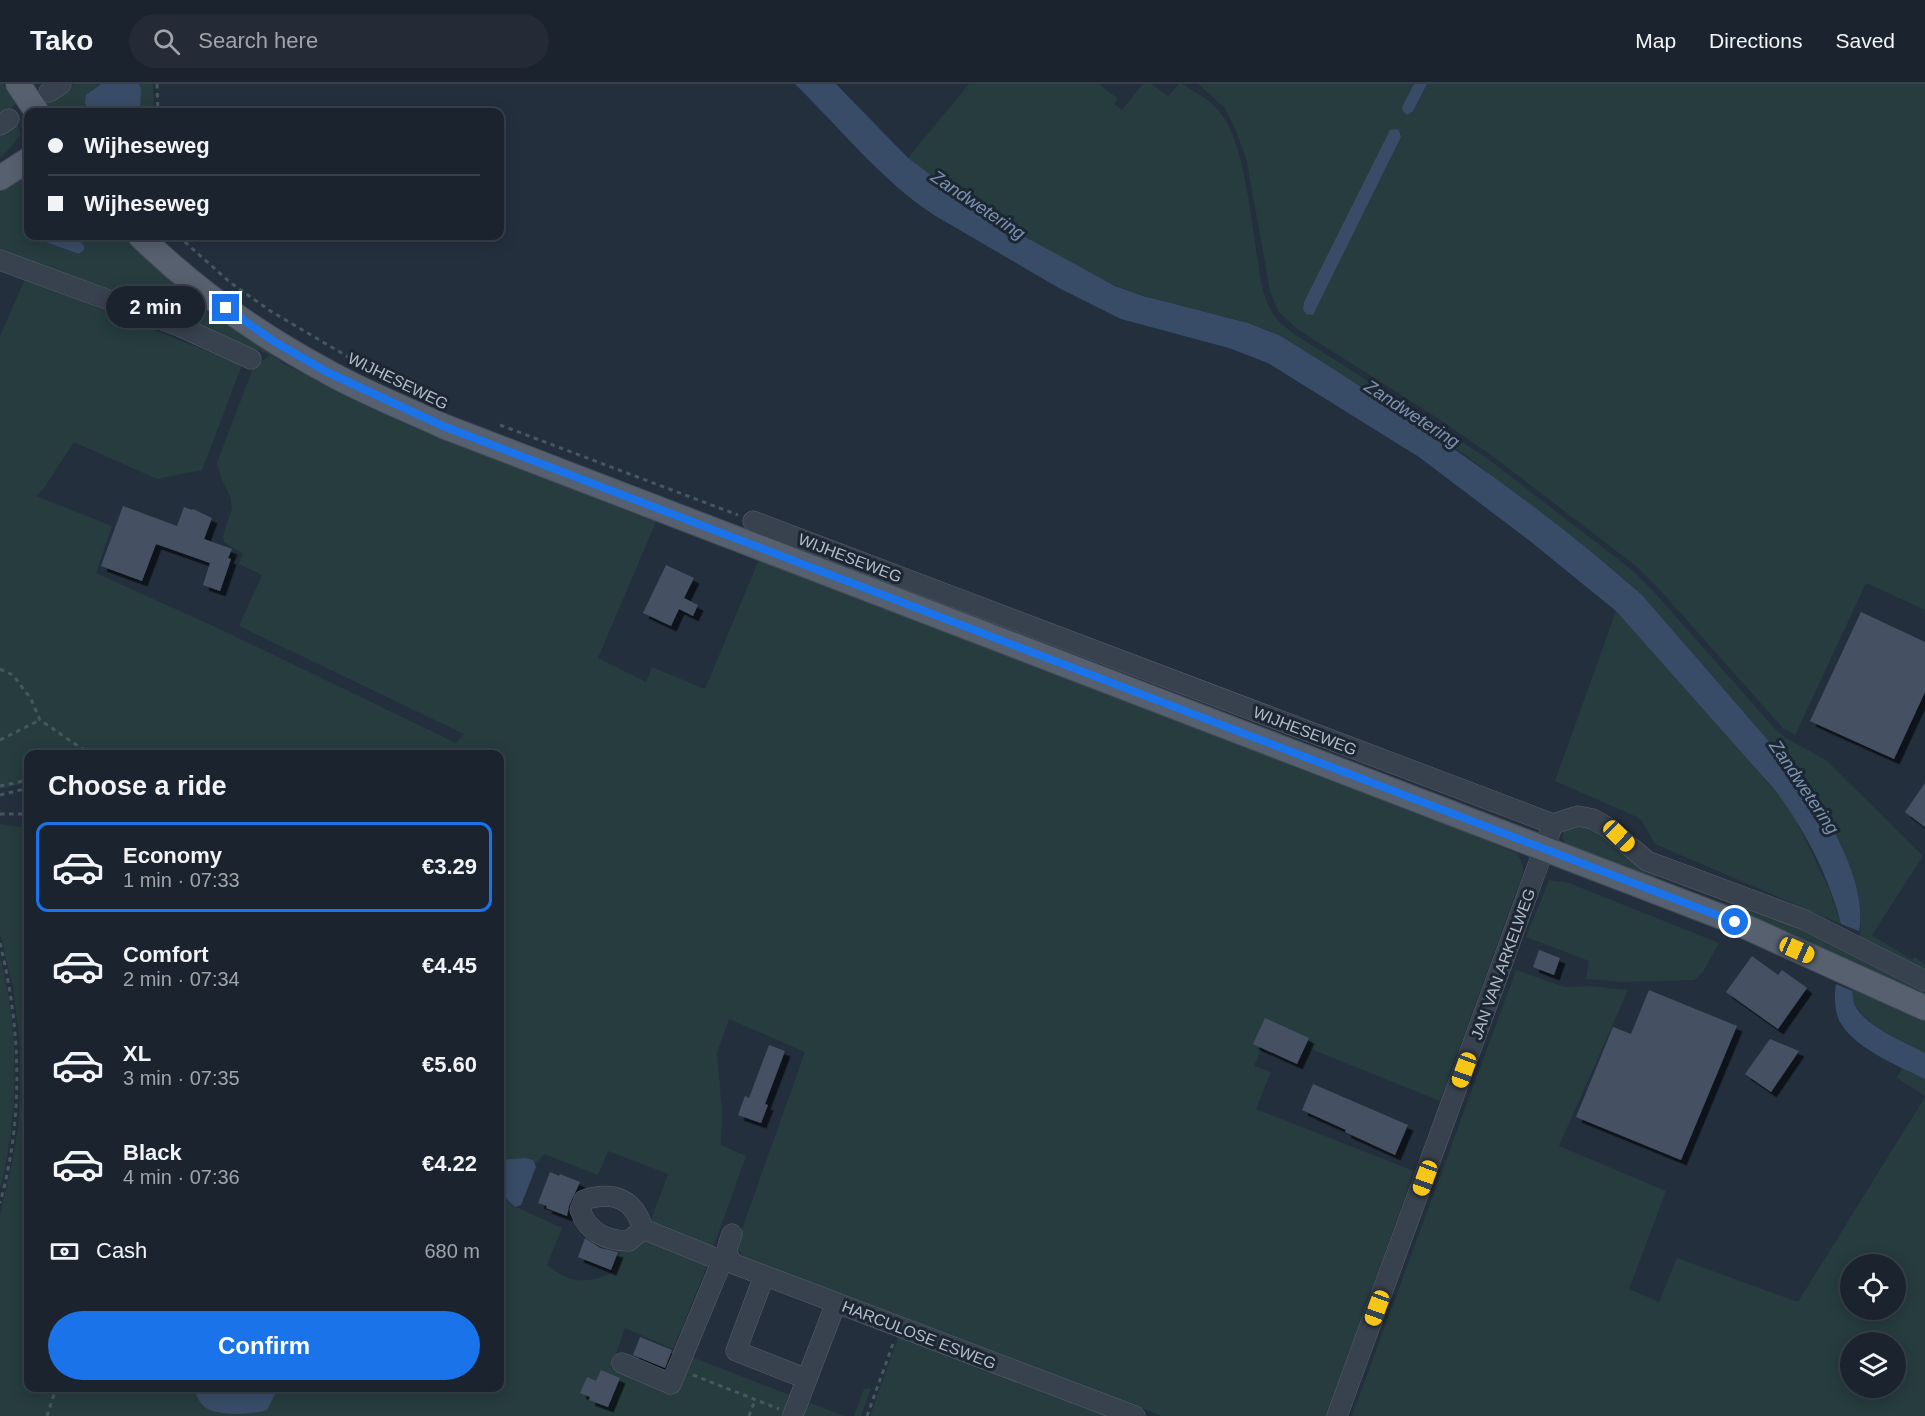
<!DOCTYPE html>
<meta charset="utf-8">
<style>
:root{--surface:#1b232e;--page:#242b36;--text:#f1f3f6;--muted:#a0a4aa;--line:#39404a;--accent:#1a73e8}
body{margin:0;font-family:Helvetica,sans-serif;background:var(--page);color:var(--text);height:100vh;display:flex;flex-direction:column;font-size:22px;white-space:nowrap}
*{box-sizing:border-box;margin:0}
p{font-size:20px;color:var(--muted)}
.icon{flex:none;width:33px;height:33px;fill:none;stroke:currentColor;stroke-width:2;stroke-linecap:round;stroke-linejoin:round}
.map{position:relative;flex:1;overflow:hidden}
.details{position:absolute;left:24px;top:666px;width:480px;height:642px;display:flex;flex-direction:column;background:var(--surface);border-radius:12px;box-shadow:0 3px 15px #0003,0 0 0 2px var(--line)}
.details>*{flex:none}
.guide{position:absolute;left:24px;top:24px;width:480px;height:132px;border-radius:12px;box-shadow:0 3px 15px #0003,0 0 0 2px var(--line);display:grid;align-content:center;height:132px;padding:0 24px;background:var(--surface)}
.buttons{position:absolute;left:1840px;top:1170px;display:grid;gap:12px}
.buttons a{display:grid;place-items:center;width:66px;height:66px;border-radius:50%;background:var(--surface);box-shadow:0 3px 15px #0003,0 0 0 2px var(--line);font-size:30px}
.end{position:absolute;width:27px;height:27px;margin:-14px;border:8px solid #1a73e8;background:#fff;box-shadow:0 0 0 3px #fff}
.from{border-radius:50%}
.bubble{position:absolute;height:42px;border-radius:21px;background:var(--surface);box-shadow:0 3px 15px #0003,0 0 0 2px var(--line);font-size:20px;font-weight:600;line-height:42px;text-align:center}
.car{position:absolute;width:18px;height:36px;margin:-18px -9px;border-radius:8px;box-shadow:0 0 4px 2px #0007;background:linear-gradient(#f5c518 24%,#345 0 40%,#f5c518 0 76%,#345 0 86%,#f5c518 0)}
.guide b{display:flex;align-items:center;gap:21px;height:57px;font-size:22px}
.guide b+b{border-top:2px solid var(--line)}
.guide i{width:15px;height:15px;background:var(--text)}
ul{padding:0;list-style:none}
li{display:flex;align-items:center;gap:18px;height:90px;margin:0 12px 9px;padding:0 12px;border:3px solid transparent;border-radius:12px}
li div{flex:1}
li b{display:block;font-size:22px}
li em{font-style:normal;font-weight:600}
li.active{border-color:var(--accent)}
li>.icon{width:54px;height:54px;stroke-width:1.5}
h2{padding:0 24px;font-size:27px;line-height:72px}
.pay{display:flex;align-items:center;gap:15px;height:66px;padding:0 24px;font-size:22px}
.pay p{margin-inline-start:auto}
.cta{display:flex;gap:12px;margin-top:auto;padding:12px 24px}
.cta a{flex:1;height:69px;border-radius:36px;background:var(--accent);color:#fff;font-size:24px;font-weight:600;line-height:69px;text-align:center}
header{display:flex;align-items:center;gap:36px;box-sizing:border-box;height:84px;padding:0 30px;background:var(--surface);border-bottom:2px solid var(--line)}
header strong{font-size:28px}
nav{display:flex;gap:33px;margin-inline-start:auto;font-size:21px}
.search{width:420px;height:54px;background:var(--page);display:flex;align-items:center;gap:15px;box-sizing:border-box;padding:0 21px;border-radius:33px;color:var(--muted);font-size:22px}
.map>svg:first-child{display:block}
</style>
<header>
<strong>Tako</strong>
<div class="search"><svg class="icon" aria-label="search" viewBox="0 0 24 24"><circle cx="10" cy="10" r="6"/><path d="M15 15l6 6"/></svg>Search here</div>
<nav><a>Map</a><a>Directions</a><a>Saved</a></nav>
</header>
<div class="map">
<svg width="1925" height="1332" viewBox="0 0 1925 1332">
<defs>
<filter id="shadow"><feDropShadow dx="5.5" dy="5.5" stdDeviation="0" flood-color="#0009"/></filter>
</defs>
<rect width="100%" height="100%" fill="#242f3e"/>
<!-- green -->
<g fill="#263c3f" fill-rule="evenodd">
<polygon points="0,0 3,0 16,20 0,33"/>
<polygon points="74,0 101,0 86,11 89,28 53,28 46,19"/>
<polygon points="139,0 153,0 154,28 140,28 141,6"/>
<path d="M969,0H1099L1118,15L1114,20L1122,26L1143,0H1152L1168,12L1179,0H1182C1195,8 1209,15 1219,27C1245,57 1251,138 1258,178C1260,195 1264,217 1274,231C1279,239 1287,244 1294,250L1436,340L1492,378L1632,486L1656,510L1775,645L1786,654L1826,676L1923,772L1872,851L1912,876L1915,873L1925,881V892L1858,858C1859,850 1861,842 1861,834C1859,787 1832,738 1806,700L1642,511L1615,487L1468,373L1279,251C1236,231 1188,227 1144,212C1112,202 1082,185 1053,169C1003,140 953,111 908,74Z"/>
<path d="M1198,0H1414L1402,23L1413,27L1427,0H1925V526L1866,499L1798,645L1795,651L1783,644L1660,506L1636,482L1495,374L1439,335L1297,245L1278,227L1270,207L1247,78L1236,46L1225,24ZM1395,45L1401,49V53L1313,231H1311L1303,225L1304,218L1390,47Z"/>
<polygon points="17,38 20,51 11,63 0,74 0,50"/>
<polygon points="28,90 28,138 26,141 26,151 79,170 84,166 84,162 76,152 124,152 187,210 284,280 369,322 658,433 598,574 646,598 652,583 705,605 760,473 1440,736 1518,770 1523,782 1523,789 1440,1017 1269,948 1254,982 1271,988 1256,1025 1414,1087 1327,1332 1162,1332 745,1175 737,1164 737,1159 805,968 729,935 717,969 722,1028 721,1061 746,1072 712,1167 650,1139 668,1090 608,1067 598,1091 544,1070 536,1080 525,1074 500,1076 500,670 28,670 28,699 0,705 0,252 25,195 242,281 202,386 157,395 74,358 44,404 36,412 112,442 96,489 224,547 456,659 464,650 239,542 262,491 239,480 243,470 224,458 223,452 232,425 230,412 221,394 217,379 253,284 270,271 0,166 0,105"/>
<polygon points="1616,527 1752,680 1792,728 1829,805 1841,840 1655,760 1642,737 1637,733 1555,697"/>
<polygon points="1580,736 1631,766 1658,795 1566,761 1562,753 1564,746"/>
<path d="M0,740L28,744V1304H500V1102L510,1119L516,1123L562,1144L547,1181C571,1200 585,1200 612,1189L621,1166L632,1164L646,1156L708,1180L673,1265L625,1244L611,1284L658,1303L689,1272L844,1332H0V1130L11,1085L18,1044L20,1004V961L16,928L13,903L0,850Z"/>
<polygon points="1549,796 1569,799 1719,859 1703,888 1694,896 1623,898 1586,895 1589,877 1526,853"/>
<polygon points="1755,823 1925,902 1925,910 1744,831 1750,825"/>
<path d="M0,873C20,948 19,1031 0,1106Z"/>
<path d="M1516,886L1565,903L1589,902L1628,906L1559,1062L1666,1107L1629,1205L1659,1218L1677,1174L1798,1218L1925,1013V1332H1352ZM1851,1180H1896V1226H1851ZM1851,1258H1896V1304H1851Z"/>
<path d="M1853,902L1925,937V969C1904,958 1843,933 1853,902Z"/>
<polygon points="1902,984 1925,995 1925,1012 1897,994"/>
<polygon points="904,1249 1122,1332 870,1332 898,1254"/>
<polygon points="871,1304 861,1332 854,1332 864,1305"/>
</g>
<!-- water -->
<g fill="#394c67">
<polygon points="101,0 139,0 141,5 140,28 89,28 85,19 86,11"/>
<path d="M795,0H836L908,74L959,112L1018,149L1115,202L1143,212L1248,239L1279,251C1406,330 1530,412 1642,511L1806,700C1831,737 1868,802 1859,847L1841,840C1829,792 1804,744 1774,705L1616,527L1530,457L1419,373L1268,279L1229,264L1121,235L1059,204L934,131C881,96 840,44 795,0Z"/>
<polygon points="1414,0 1427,0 1413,27 1407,31 1403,27 1402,23"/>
<polygon points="1395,45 1399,46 1401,53 1313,231 1306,230 1303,225 1304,218 1390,46"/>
<polygon points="28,138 28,152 76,152 84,162 84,166 79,170 26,151 26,141"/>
<path d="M1836,900L1852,907C1853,913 1853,919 1857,925C1870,944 1904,958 1925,969V995C1900,983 1857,965 1842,941C1834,930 1834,913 1836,900Z"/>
<path d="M525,1074L533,1076L536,1083L521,1121L516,1123C499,1113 499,1093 500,1076Z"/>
<path d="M194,1304H277V1306L267,1326C252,1331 219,1332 206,1324C199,1319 196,1311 194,1304Z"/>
</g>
<!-- building -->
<g fill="#455162" filter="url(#shadow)">
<polygon points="123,422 177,442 184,423 192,426 193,425 212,434 204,455 232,465 228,474 231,475 220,507 203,501 210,479 156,460 142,497 101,482"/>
<polygon points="666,481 694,494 684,514 698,521 693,532 679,525 671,542 643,529"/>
<polygon points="1861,528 1925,558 1925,608 1894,675 1810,637"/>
<polygon points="1925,699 1925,743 1905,728"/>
<polygon points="1539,866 1560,874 1554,891 1533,883"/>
<polygon points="1752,872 1778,891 1782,886 1807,904 1778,945 1726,908"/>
<polygon points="1649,906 1737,942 1681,1076 1576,1033 1613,943 1631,950"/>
<polygon points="1265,934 1309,954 1297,980 1253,960"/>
<polygon points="1770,955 1799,967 1771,1008 1745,990"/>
<polygon points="769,961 785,967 765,1020 768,1021 761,1039 738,1031 745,1012 749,1014"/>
<polygon points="1313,1000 1408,1041 1395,1071 1345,1048 1346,1046 1302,1026"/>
<polygon points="550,1088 559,1092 560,1090 580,1098 569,1122 567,1132 546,1124 547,1122 538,1119"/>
<polygon points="585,1154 600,1164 618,1168 611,1186 578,1173"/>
<polygon points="640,1253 672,1266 665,1284 633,1271"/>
<polygon points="601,1286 620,1294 608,1323 589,1316 590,1313 580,1309 587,1293 596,1297"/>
</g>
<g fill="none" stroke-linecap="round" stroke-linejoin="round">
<defs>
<g id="minor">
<polyline points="49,8 61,0"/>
<polyline points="0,41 9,35"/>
<polyline points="0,176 179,242 251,275"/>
<polyline points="753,437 1553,740"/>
<path d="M643,1145L629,1157C606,1157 588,1148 580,1126L584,1116C613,1107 634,1114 643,1145L722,1177L728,1174"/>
<path d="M732,1150C727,1163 724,1170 734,1180L1135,1332"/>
<polyline points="764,1192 736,1267 807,1295"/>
<polyline points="622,1279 671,1300 722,1177"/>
<polyline points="793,1331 836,1219"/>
<polyline points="1337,1332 1553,740 1578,732 1593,735 1607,743 1647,777 1805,836 1925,897"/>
</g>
<g id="major">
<polyline points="18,0 37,28"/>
<polyline points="0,94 28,76"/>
<path d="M140,152C194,205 259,251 326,287C363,308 404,324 443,342L1735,838L1925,924"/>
</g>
</defs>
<!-- minor casing -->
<use href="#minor" stroke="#565f6c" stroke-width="21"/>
<!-- major casing -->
<use href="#major" stroke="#414a57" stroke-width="26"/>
<!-- path -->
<g stroke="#44595c" stroke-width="3" stroke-dasharray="4.5 4.5" stroke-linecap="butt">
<polyline points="157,0 158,28"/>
<polyline points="178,152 231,199 272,228 367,284"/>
<polyline points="500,341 738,431"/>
<polyline points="0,585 13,591 31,615 40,636 90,670"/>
<polyline points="0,656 40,636"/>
<polyline points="0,702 28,696"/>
<polyline points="0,711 28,704"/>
<polyline points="0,730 28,730"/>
<path d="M0,859C21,945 24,1033 0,1119"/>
<polyline points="693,1291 779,1325"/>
<polyline points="47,1332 56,1304"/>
<polyline points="749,1332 755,1316"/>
<polyline points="867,1332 894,1257"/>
</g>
<!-- minor -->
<use href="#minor" stroke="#38414e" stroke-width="20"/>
<!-- major -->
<use href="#major" stroke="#56606e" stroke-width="24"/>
</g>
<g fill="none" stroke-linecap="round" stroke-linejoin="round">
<!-- route -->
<polyline stroke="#1a73e8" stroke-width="8" points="226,224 275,258 327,288 443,342 1735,838"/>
</g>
<g text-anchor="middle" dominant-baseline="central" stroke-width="6" stroke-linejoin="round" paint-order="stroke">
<!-- street labels -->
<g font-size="16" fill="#b4bcc9" stroke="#1d2633">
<text transform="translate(398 297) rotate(26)">WIJHESEWEG</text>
<text transform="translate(850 474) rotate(21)">WIJHESEWEG</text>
<text transform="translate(1305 647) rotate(21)">WIJHESEWEG</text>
<text transform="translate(1503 880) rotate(-70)">JAN VAN ARKELWEG</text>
<text transform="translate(919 1251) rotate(21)">HARCULOSE ESWEG</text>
</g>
<!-- water labels -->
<g font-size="18" font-style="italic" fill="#7c92b1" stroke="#1d2633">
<text transform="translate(978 121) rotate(34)">Zandwetering</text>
<text transform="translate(1412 330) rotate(33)">Zandwetering</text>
<text transform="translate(1804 703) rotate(56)">Zandwetering</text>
</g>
</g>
</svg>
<div class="buttons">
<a><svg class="icon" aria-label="locate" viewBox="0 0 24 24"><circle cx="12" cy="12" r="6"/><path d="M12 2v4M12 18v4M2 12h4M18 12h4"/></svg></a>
<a><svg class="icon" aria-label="layers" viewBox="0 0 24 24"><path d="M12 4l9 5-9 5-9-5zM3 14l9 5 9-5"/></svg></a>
</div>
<i class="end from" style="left:1735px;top:838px"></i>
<i class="end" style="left:226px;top:224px"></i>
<div class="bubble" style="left:106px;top:202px;width:99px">2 min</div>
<i class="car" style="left:1619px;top:752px;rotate:134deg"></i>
<i class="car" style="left:1797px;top:866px;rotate:114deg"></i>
<i class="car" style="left:1464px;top:986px;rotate:200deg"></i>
<i class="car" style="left:1425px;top:1094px;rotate:200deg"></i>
<i class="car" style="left:1377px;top:1224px;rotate:200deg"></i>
<div class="guide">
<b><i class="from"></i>Wijheseweg</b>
<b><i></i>Wijheseweg</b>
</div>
<section class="details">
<h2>Choose a ride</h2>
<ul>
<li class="active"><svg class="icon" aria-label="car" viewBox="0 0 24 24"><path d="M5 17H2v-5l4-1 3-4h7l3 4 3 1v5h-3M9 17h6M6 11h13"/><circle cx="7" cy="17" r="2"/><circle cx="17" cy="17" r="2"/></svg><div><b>Economy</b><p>1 min · 07:33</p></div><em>€3.29</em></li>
<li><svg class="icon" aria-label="car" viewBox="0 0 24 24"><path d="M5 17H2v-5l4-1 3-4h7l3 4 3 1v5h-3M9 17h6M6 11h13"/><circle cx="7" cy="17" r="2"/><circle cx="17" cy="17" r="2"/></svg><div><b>Comfort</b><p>2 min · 07:34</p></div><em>€4.45</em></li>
<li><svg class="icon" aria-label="car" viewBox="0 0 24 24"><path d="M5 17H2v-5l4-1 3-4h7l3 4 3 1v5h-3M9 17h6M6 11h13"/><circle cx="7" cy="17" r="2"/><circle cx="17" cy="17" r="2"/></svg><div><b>XL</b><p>3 min · 07:35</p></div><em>€5.60</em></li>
<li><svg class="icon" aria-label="car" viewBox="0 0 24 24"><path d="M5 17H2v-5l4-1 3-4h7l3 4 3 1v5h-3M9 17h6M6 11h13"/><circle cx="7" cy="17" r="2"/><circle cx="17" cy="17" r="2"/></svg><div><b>Black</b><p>4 min · 07:36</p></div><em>€4.22</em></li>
</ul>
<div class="pay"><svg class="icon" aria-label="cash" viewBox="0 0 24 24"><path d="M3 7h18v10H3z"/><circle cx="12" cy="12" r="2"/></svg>Cash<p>680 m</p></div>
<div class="cta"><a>Confirm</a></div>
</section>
</div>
